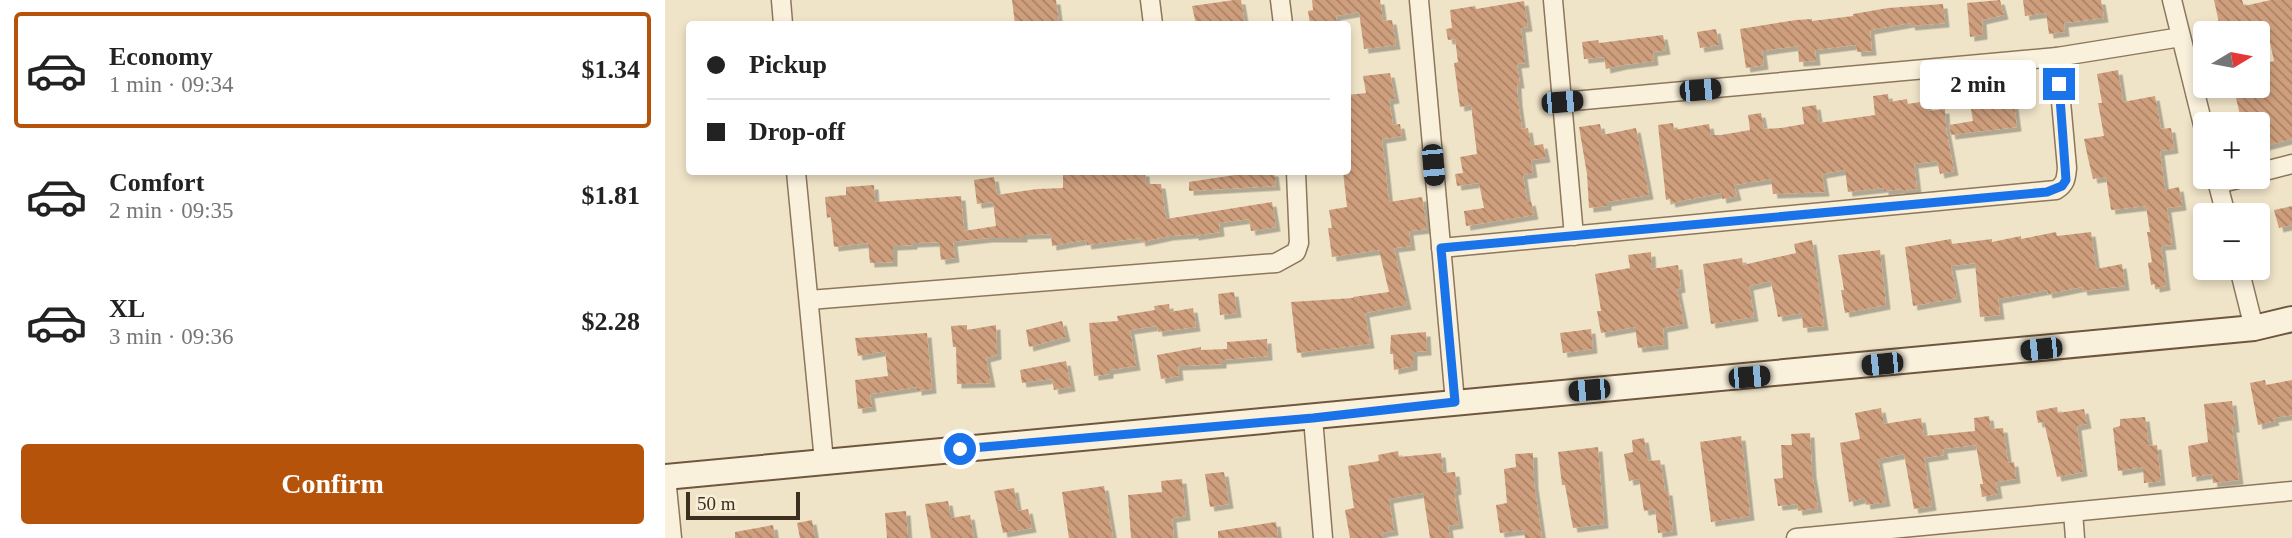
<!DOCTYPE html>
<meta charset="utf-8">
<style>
:root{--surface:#fff;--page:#f6f6f6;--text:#222;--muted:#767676;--line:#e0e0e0;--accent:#b45309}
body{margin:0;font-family:"Times New Roman",serif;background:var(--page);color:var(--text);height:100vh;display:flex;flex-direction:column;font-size:26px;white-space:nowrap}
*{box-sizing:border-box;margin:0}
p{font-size:23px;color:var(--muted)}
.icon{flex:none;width:38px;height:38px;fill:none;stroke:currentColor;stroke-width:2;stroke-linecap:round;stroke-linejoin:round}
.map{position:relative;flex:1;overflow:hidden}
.panel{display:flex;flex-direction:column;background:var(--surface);width:665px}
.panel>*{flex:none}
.guide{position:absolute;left:21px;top:21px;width:665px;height:154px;border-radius:7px;box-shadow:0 4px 10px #0003;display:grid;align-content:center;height:154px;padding:0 21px;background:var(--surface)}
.needle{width:46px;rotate:80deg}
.buttons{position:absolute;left:1528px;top:21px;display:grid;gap:14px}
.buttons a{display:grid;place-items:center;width:77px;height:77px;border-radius:7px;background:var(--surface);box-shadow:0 4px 10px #0003;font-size:35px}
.scale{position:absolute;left:21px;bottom:18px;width:114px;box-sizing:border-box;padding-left:7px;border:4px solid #3d2e20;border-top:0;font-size:19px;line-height:24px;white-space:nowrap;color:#3d2e20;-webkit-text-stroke:5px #f7eed8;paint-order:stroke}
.end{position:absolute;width:32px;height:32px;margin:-16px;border:9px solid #1a73e8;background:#fff;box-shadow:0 0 0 4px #fff}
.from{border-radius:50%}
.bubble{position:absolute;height:49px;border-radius:7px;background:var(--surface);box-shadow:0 4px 10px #0003;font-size:23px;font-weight:800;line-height:49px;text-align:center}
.car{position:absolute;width:21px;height:42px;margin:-21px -10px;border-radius:9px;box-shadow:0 0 5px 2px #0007;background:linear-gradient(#222 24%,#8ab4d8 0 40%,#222 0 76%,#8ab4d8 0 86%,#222 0)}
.guide b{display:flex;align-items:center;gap:24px;height:66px;font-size:26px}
.guide b+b{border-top:2px solid var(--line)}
.guide i{width:18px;height:18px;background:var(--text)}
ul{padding:12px 0 0;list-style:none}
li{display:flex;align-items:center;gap:21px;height:116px;margin:0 14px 10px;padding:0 7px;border:4px solid transparent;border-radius:7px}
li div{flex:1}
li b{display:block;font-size:26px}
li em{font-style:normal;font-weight:800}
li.selected{border-color:var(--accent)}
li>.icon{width:63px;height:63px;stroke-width:1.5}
.cta{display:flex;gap:14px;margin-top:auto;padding:14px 21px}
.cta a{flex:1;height:80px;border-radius:7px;background:var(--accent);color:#fff;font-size:28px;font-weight:800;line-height:80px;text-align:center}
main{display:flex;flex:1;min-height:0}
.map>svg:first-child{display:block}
</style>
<main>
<section class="panel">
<ul>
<li class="selected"><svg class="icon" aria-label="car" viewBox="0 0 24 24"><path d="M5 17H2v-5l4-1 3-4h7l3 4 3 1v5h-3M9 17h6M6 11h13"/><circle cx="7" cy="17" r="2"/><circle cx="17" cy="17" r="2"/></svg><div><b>Economy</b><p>1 min · 09:34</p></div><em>$1.34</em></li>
<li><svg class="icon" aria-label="car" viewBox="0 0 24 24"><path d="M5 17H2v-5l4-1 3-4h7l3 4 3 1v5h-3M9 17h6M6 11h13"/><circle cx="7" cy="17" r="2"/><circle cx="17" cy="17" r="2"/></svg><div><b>Comfort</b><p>2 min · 09:35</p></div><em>$1.81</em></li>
<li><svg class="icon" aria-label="car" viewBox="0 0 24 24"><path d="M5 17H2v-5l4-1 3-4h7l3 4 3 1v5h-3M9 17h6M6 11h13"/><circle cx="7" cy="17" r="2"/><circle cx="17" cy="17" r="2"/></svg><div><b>XL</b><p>3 min · 09:36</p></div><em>$2.28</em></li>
</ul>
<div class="cta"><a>Confirm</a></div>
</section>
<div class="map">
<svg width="1627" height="538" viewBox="0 0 1627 538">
<defs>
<pattern id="building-back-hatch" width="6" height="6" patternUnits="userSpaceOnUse" patternTransform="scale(1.75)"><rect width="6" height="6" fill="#cf9f7d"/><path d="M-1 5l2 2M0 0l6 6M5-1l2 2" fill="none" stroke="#a98266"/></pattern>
<filter id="shadow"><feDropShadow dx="4.5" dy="4.5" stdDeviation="0" flood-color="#0004"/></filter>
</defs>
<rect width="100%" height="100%" fill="#f0e4c8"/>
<!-- building -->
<g fill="url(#building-back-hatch)" filter="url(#shadow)">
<polygon points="347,0 391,0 394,24 350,24"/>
<polygon points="569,0 576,0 580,24 531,24 527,6"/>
<polygon points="647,0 715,0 718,21 727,20 731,45 699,49 694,12 671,16 672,24 645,24 643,11 648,10"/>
<polygon points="1335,0 1339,15 1317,20 1318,35 1305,37 1302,3"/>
<polygon points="1358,0 1436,0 1439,18 1399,23 1400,32 1384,34 1381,13 1360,16"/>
<polygon points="1549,0 1577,0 1579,6 1606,0 1627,0 1627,139 1592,148 1592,124 1577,124 1569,89 1592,86 1592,65 1609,61 1603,33 1564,33 1563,26 1555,28"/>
<polygon points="859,1 863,27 856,28 860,63 852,64 855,84 852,84 853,101 857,129 863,128 866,146 878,144 881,158 866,160 868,173 858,175 862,202 866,201 869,215 801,226 799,211 819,208 814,183 792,186 790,174 798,173 795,157 812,154 806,105 795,107 789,63 793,62 790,39 783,40 781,29 787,28 785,10 810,6 811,9"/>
<polygon points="1278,4 1280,23 1246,26 1245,23 1205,30 1207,51 1192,52 1191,45 1150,50 1151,61 1134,62 1133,46 1097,51 1099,65 1081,68 1075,29 1131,20 1147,19 1147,21 1188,16 1188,14 1223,8"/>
<polygon points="1051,29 1054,45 1035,48 1032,32"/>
<polygon points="998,35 1001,50 988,52 989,61 958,65 941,69 939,57 919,59 917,42 933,40 934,43"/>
<polygon points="1453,70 1458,102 1490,96 1496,129 1506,128 1509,149 1495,151 1500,190 1514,187 1517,206 1502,208 1507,245 1496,246 1501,286 1490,288 1490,284 1486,285 1483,263 1487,262 1482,232 1485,232 1481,206 1446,210 1441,177 1428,179 1423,158 1419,139 1439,136 1433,103 1437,103 1432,74"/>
<polygon points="725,73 730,99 724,100 728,125 735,124 737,136 717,139 724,202 757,197 762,229 744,231 746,246 729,248 742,305 700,313 705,344 632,353 626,302 688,298 688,297 724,292 714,250 667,257 663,228 667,228 664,210 682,207 678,172 682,172 682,95 701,93 698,76"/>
<polygon points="1223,94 1224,102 1242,99 1243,104 1261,101 1263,111 1280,109 1281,128 1289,171 1275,174 1272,161 1249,164 1252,189 1236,191 1236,189 1219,191 1219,188 1183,192 1180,170 1157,174 1160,192 1108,194 1106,179 1069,185 1072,196 1057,199 1056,193 1006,203 1005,199 1001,200 993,125 1008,123 1009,130 1044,124 1046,135 1056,135 1085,130 1083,115 1096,113 1099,129 1116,128 1139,124 1137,107 1151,105 1154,123 1210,115 1208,96"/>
<polygon points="1349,104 1352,127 1286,135 1284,125 1308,121 1306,109"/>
<polygon points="935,124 937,135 971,128 984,195 942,202 942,206 924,208 922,174 914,127"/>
<polygon points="432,172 480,172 481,184 496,184 501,219 607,202 611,227 586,231 584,219 554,223 555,232 529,236 529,234 504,236 476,242 475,238 422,245 421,240 387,246 386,234 358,235 358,238 323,238 288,242 290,258 276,260 274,242 248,243 248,245 228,246 228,262 205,263 203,243 169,247 166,217 162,218 160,197 181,195 181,187 209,185 210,202 296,196 299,231 331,226 328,202 312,204 309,180 329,177 332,195 372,189 398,188 398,174"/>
<polygon points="576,172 609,172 611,186 524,191 524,182 576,174"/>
<polygon points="1627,206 1627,225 1614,228 1609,210"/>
<polygon points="1391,232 1392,236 1426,232 1431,269 1457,264 1460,286 1418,291 1417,287 1383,294 1382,290 1333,299 1335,315 1315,317 1310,263 1286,266 1292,298 1248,306 1240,247 1286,239 1287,244 1327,239 1327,242 1356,236 1356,239"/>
<polygon points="1147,240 1159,326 1138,328 1137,313 1113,317 1106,281 1084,286 1089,317 1046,324 1038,264 1077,258 1078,265 1131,253 1129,244"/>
<polygon points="1215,250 1221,305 1180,313 1176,290 1179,290 1173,255"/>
<polygon points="986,252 987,269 1013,265 1016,288 1012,289 1019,324 998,328 999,345 973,348 970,327 936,333 932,311 936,311 930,274 965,268 963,255"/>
<polygon points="569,292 572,313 555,315 553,294"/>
<polygon points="504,304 505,312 528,308 531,327 493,332 492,326 465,330 471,366 444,370 444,374 429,376 424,323 453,321 452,316 490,310 489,306"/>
<polygon points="397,321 401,337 364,347 361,330"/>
<polygon points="302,325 302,330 331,325 332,355 321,358 326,383 292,384 291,347 288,347 286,326"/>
<polygon points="926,329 928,349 898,353 895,333"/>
<polygon points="761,332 762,351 748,352 748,366 729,370 728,354 725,354 726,335"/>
<polygon points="262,333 267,389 252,391 252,387 205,394 207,407 193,409 190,380 223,376 220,351 193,356 190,338"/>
<polygon points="602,339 603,356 557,360 557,364 513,366 514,376 496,379 492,355 536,347 536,350 562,349 562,342"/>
<polygon points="401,361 406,387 389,390 387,379 357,383 355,370"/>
<polygon points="1600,380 1601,385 1627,380 1627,415 1609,418 1610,421 1593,425 1585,383"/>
<polygon points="1567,401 1570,428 1567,428 1574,480 1548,483 1547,474 1527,477 1523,446 1543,442 1539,404"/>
<polygon points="1392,407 1393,413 1419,409 1422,424 1412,426 1418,472 1392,477 1379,422 1373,423 1371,411"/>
<polygon points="1216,408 1219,424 1256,418 1259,436 1310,431 1309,418 1324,416 1326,429 1338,428 1343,463 1349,462 1351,479 1331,482 1333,494 1317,497 1315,484 1318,484 1311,445 1278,449 1279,455 1259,458 1267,506 1249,509 1239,454 1213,459 1221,502 1201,505 1200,498 1184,502 1175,443 1195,439 1190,413"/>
<polygon points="1480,417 1484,446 1492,445 1496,481 1479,483 1478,467 1453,471 1448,428 1455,426 1455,419"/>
<polygon points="1145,433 1147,473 1153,508 1133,511 1132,504 1113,506 1109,479 1118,478 1116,445 1127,445 1126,434"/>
<polygon points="1076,436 1085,516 1046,522 1035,442"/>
<polygon points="979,438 983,461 995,460 1000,491 1003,491 1008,531 993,533 990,509 979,511 974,479 964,481 959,454 968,452 967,440"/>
<polygon points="933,447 939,524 908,528 900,485 897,485 893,452"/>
<polygon points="733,451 734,457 776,453 778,473 790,472 792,490 789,491 794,524 783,526 785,538 765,538 758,493 724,499 729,531 717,533 718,538 685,538 680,510 689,508 683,466 714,461 713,455"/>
<polygon points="868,453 869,484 877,538 860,538 859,530 835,533 831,505 842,503 839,469 851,467 850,454"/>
<polygon points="559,472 564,504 545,507 540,474"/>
<polygon points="517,479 521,516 507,518 509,538 466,538 463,495 497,492 496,481"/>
<polygon points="439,486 448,538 404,538 397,492"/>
<polygon points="349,488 353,511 363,509 367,528 338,533 329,491"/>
<polygon points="283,501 286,518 305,515 309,538 266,538 260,504"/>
<polygon points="241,511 243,538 222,538 220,513"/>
<polygon points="147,520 150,538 135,538 132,523"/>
<polygon points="611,522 613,537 553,538 553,531"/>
<polygon points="108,525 110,538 70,538 70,532"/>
</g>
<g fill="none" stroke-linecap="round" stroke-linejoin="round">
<defs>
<g id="street">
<polyline points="116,0 118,24"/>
<polyline points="485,0 488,24"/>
<polyline points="615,0 618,24"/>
<polyline points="754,0 790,402"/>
<polyline points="888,0 909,236"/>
<polyline points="1507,0 1540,133"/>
<polyline points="897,102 1392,57 1516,37"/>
<polyline points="131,172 159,461"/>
<polyline points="1592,173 1627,164"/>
<polyline points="1551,177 1561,215"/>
<polyline points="1553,184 1580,177"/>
<path d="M776,248L1391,190C1401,184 1401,178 1402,168L1392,57"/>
<polyline points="1574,268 1589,328"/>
<polyline points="144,300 611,263 631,252 634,243 631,172"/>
<polyline points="648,418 658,538"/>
<polyline points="1,477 7,538"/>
<polyline points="1408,512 1410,538"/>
<polyline points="1131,538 1627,491"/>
</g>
<polyline id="secondary" points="0,477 1589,328 1627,319"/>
</defs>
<!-- street casing -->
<use href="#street" stroke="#8d765c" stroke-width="21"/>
<!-- secondary casing -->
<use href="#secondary" stroke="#6f573f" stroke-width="28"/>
<!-- street -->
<use href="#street" stroke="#faf1dc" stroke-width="18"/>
<!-- secondary -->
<use href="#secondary" stroke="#faf1dc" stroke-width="24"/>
</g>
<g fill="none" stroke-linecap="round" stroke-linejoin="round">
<!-- route -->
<polyline stroke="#1a73e8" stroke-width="9" points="295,449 648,418 790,402 776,248 1382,192 1397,186 1401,180 1394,84"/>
</g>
</svg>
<div class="buttons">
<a><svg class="needle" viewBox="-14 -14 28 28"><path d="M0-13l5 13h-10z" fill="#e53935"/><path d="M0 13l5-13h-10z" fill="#767676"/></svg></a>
<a>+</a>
<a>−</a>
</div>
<div class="scale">50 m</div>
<i class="end from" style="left:295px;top:449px"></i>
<i class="end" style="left:1394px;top:84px"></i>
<div class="bubble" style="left:1255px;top:60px;width:116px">2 min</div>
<i class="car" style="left:1035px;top:90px;rotate:85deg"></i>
<i class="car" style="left:897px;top:102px;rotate:85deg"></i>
<i class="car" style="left:768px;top:165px;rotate:175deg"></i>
<i class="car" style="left:1376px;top:349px;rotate:264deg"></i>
<i class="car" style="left:1217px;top:364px;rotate:264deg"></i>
<i class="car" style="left:1084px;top:377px;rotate:85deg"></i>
<i class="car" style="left:924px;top:390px;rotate:265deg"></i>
<div class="guide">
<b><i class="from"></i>Pickup</b>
<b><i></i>Drop-off</b>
</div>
</div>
</main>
